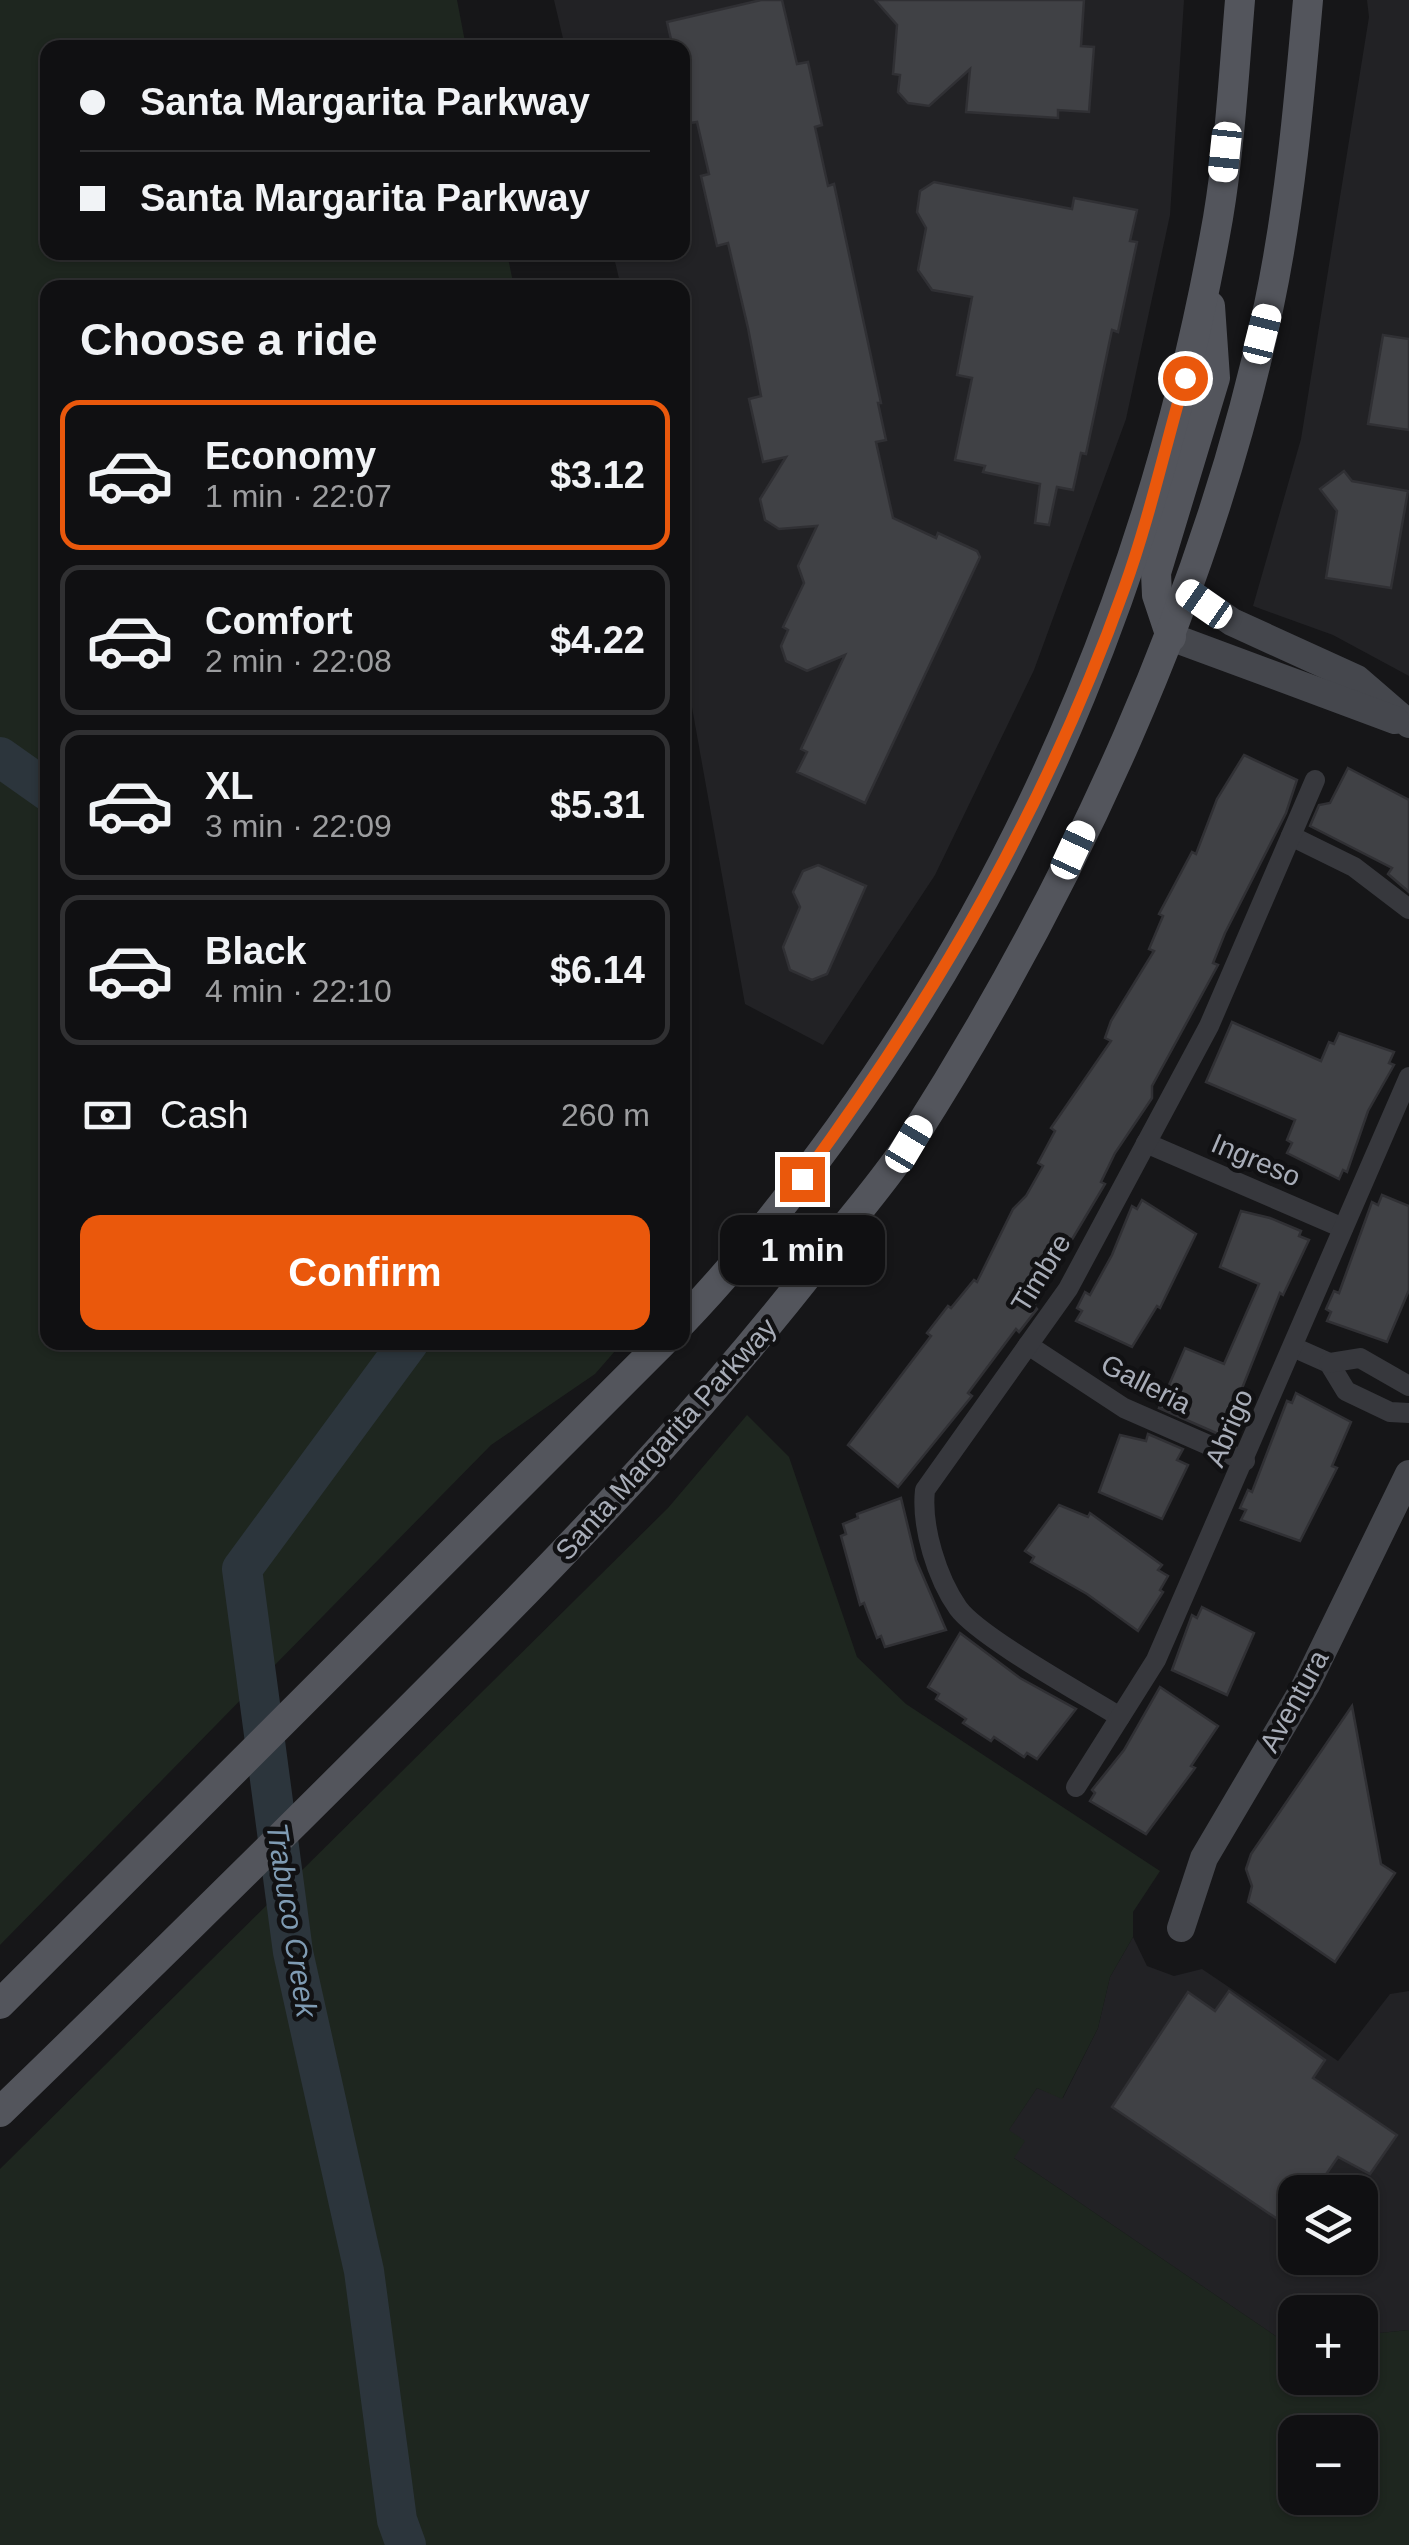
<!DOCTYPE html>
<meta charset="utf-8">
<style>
:root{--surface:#101012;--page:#1e1e20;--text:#f1f3f6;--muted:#9c9d9f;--line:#303032;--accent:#ea580c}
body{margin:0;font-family:Helvetica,sans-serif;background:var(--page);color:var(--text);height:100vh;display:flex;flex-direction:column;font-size:38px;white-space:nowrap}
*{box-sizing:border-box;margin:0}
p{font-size:32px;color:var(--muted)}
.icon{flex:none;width:55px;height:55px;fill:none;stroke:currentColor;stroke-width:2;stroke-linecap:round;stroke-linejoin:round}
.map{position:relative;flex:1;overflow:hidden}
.panel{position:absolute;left:40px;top:280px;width:650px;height:1070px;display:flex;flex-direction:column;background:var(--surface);border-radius:20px;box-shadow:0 2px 8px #0004,0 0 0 2px var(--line)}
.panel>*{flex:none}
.top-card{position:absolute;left:40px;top:40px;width:650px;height:220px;border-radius:20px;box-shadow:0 2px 8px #0004,0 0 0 2px var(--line);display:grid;align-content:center;height:220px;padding:0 40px;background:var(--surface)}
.buttons{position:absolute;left:1278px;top:2175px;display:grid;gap:20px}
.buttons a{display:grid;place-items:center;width:100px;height:100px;border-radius:20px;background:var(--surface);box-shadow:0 2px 8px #0004,0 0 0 2px var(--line);font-size:50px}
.end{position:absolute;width:45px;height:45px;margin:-22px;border:12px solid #ea580c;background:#fff;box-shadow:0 0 0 5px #fff}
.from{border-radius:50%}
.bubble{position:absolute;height:70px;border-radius:20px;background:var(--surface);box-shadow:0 2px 8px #0004,0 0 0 2px var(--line);font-size:32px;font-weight:800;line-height:70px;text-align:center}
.car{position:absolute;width:30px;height:60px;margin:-30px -15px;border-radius:12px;box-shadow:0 0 8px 2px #0007;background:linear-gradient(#fff 24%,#345 0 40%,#fff 0 76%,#345 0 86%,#fff 0)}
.top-card b{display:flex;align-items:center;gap:35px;height:95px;font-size:38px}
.top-card b+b{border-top:2px solid var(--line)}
.top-card i{width:25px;height:25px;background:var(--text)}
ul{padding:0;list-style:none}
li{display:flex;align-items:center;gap:30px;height:150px;margin:0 20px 15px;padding:0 20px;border:5px solid var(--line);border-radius:20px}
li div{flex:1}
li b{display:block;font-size:38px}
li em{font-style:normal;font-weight:800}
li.active{border-color:var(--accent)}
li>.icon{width:90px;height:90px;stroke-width:1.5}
h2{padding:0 40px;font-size:45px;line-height:120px}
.pay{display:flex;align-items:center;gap:25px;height:110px;padding:0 40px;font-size:38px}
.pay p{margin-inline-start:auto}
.button{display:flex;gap:20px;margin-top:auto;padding:20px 40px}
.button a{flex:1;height:115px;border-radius:20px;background:var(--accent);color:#fff;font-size:40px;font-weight:800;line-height:115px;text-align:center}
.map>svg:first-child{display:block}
</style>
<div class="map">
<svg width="1409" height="2545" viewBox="0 0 1409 2545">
<rect width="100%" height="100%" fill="#161618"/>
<!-- built -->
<g fill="#222225" fill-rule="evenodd">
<polygon points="554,0 1184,0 1170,215 1126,419 1034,670 935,875 823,1045 745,1004 683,657 682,288 621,287 613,253 682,252 682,48 565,47"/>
<polygon points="1367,0 1409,0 1409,676 1333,635 1253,606 1301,439 1369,17"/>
<path d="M1133,1937L1147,1966L1174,1976L1202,1969L1338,2061L1390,1994L1409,1991V2330L1360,2335V2312H1295V2340L1283,2341L1014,2158L1008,2131L1037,2088L1063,2098L1098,2028L1110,1977ZM1295,2192H1360V2258H1295Z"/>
</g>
<!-- green -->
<g fill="#1e261f" fill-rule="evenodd">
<polygon points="0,0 457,0 466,47 48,48 48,252 507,253 514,287 48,288 48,1342 622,1343 595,1374 491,1445 0,1945"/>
<path d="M747,1415L789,1457L857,1657L906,1704L1160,1871L1133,1912V1937L1110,1977L1098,2028L1062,2099L1037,2088L1009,2130L1025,2141L1014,2158L1283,2341L1295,2340V2378H1360V2335L1409,2330V2545H0V2169L668,1508ZM1295,2432H1360V2498H1295Z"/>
</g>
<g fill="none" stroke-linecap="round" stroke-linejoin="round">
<!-- river -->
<g stroke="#2c353c" stroke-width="40">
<polyline points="0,757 48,791"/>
<polyline points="406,2545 397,2520 364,2271 293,1952 242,1569 409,1342"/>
</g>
</g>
<!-- building -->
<g fill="#404145" stroke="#303034" stroke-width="2.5">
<polygon points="761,0 782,0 797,64 808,62 822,125 815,127 828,186 834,184 881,403 878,403 886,440 876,442 893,518 936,538 938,533 977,551 980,557 865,803 797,772 807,752 801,749 845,655 807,671 786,661 781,646 788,630 783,627 804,583 798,566 817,526 779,529 765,520 760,499 786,457 763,462 749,399 761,396 748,328 728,243 717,246 701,176 709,174 697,122 690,123 682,89 682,48 673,48 667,22"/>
<polygon points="875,0 1084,0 1081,46 1094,47 1089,112 1058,110 1058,118 966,112 970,69 929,106 908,103 898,92 900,75 893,74 897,25"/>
<polygon points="934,182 1072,209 1074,198 1137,210 1130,241 1137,242 1118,332 1112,330 1086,454 1081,453 1073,490 1057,487 1049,525 1035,523 1040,484 983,472 985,466 955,460 972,378 957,375 972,297 932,290 918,270 926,228 917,212 920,191"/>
<polygon points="1383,335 1409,339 1409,430 1368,424"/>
<polygon points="1344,471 1352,481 1408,491 1391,588 1326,578 1337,511 1320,489"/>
<polygon points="1244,755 1297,780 1286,813 1225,933 1213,963 1218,965 1152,1086 1152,1098 1115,1153 1101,1182 1105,1184 1049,1278 1034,1306 1037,1309 1019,1332 1016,1329 968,1393 972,1396 898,1487 848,1445 931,1336 927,1333 948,1306 951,1308 974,1280 977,1282 1013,1209 1026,1196 1043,1166 1038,1163 1055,1131 1051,1128 1111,1041 1105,1038 1111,1021 1154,951 1149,949 1163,916 1159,914 1192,852 1196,854 1217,799"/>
<polygon points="1348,768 1409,800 1409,892 1388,874 1392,868 1310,826 1319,805 1330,803"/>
<polygon points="818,865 866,886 827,974 812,980 790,970 783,947 800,907 793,892 803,871"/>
<polygon points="1232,1022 1321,1061 1329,1042 1334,1044 1339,1033 1394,1052 1389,1063 1394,1065 1368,1111 1347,1172 1343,1170 1339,1179 1287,1153 1292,1143 1287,1140 1295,1120 1206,1082"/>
<polygon points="1382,1195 1409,1206 1409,1290 1387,1342 1327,1321 1331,1312 1326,1309 1334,1291 1339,1293 1372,1202 1378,1205"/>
<polygon points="1142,1200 1196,1234 1160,1308 1157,1306 1132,1347 1076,1321 1082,1311 1077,1308 1085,1292 1090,1295 1112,1255 1132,1206 1137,1209"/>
<polygon points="1241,1211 1270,1218 1301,1231 1299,1236 1309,1240 1283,1295 1280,1293 1223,1436 1159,1408 1185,1348 1224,1364 1259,1284 1220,1267"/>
<polygon points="1296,1393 1351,1422 1332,1466 1337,1468 1300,1541 1241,1520 1246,1510 1240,1508 1248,1490 1252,1492 1287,1401 1292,1403"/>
<polygon points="1148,1434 1183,1449 1177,1460 1188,1465 1162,1519 1099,1492 1120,1435 1146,1441"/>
<polygon points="901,1498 916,1560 946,1630 885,1647 881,1636 877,1638 864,1603 860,1605 841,1536 846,1534 843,1524 858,1518 857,1514"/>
<polygon points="1059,1505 1088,1517 1090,1513 1162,1565 1158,1570 1168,1576 1160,1590 1163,1592 1138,1631 1087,1594 1031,1562 1034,1557 1025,1551"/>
<polygon points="1202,1607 1254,1633 1227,1695 1172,1670 1192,1615 1197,1618"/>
<polygon points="960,1633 1020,1678 1076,1709 1037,1759 1027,1753 1024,1757 994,1737 991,1741 963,1723 966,1719 936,1699 939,1694 928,1687"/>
<polygon points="1160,1687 1218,1726 1191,1766 1195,1768 1146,1834 1090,1801 1095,1793 1092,1790 1124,1750"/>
<polygon points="1352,1706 1381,1864 1395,1873 1335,1962 1248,1902 1252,1886 1246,1869 1251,1854"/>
<polygon points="1229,1991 1325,2060 1313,2078 1397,2135 1370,2174 1338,2157 1314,2192 1295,2192 1295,2231 1112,2107 1188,1992 1215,2011"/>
</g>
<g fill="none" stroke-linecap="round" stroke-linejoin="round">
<!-- street -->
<g stroke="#37383d" stroke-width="20">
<polyline points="1291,836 1354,867 1409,909"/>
<polyline points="1146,1143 1343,1228"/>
<polyline points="1028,1345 1124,1408 1245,1461"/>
<polyline points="1293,1347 1329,1363 1346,1391 1390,1412 1409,1413"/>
<polyline points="1329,1363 1360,1358 1409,1386"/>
<path d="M1120,1717C1085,1695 979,1637 958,1608C937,1578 921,1527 925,1490L1068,1289L1209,1026L1315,780"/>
<polyline points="1076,1787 1156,1660 1409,1077"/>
</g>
<!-- secondary -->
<g stroke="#45474d" stroke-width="28">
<polyline points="1186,590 1232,622 1357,679 1409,724"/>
<polyline points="1171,637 1395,720"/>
<polyline points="1181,1928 1204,1858 1306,1685 1409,1474"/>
</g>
<!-- primary -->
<g stroke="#53555c" stroke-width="30">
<polyline points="1171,637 1157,595 1156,573 1215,378 1210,306"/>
<path d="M682,1322C740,1262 790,1196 839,1129C1036,857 1160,548 1218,218C1230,146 1234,72 1240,0"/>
<polyline points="0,2004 663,1342"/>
<path d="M0,2112C163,1954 324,1795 484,1634C608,1509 727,1381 834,1241C860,1208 889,1175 912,1139C1072,888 1207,598 1269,305C1290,205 1299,102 1308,0"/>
</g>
</g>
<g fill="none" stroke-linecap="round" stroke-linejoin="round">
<!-- route -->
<path stroke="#ea580c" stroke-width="12" d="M802,1179C939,992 1046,807 1124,589C1149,520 1165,447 1185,378"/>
</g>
<g text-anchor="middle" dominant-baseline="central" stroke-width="9" stroke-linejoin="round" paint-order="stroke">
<!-- street labels -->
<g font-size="28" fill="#a8adb8" stroke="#111113">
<text transform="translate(1256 1160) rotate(23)">Ingreso</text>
<text transform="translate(1041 1273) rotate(-58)">Timbre</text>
<text transform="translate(1146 1384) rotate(27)">Galleria</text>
<text transform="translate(1229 1428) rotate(-67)">Abrigo</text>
<text transform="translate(666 1439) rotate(-48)">Santa Margarita Parkway</text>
<text transform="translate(1294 1701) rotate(-61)">Aventura</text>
</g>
<!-- water labels -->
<g font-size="30" font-style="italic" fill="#7f9bb3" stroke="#111113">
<text transform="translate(292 1920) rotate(81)">Trabuco Creek</text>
</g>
</g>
</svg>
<div class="buttons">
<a><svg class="icon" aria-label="layers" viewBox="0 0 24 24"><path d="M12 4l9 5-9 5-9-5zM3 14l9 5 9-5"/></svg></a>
<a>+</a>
<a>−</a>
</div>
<i class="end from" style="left:1185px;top:378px"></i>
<i class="end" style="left:802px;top:1179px"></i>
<div class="bubble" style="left:720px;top:1215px;width:165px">1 min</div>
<i class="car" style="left:1225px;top:152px;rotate:186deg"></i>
<i class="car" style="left:1262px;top:334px;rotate:14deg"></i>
<i class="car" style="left:1204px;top:604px;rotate:305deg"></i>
<i class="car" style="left:1073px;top:850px;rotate:25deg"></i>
<i class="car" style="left:909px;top:1144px;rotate:31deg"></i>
<div class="top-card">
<b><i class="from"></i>Santa Margarita Parkway</b>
<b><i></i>Santa Margarita Parkway</b>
</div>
<section class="panel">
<h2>Choose a ride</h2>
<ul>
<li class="active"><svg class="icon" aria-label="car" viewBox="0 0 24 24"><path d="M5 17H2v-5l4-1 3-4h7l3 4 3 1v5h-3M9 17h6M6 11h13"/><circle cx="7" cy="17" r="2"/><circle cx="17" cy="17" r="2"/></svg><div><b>Economy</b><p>1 min · 22:07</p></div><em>$3.12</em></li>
<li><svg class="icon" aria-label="car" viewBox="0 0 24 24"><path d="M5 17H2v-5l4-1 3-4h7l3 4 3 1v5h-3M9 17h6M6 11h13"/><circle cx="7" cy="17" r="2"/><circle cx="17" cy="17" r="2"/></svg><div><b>Comfort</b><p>2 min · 22:08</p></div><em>$4.22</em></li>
<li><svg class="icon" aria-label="car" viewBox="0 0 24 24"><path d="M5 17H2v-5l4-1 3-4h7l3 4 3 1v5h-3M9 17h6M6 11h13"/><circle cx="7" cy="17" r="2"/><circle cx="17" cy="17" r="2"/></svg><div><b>XL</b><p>3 min · 22:09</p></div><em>$5.31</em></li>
<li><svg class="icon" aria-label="car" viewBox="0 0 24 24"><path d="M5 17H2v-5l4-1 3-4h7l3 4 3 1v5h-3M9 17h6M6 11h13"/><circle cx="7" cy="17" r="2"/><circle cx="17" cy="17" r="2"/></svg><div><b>Black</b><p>4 min · 22:10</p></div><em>$6.14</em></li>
</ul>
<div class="pay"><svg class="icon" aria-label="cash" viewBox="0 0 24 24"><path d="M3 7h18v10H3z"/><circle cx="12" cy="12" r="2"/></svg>Cash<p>260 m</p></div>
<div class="button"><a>Confirm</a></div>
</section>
</div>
